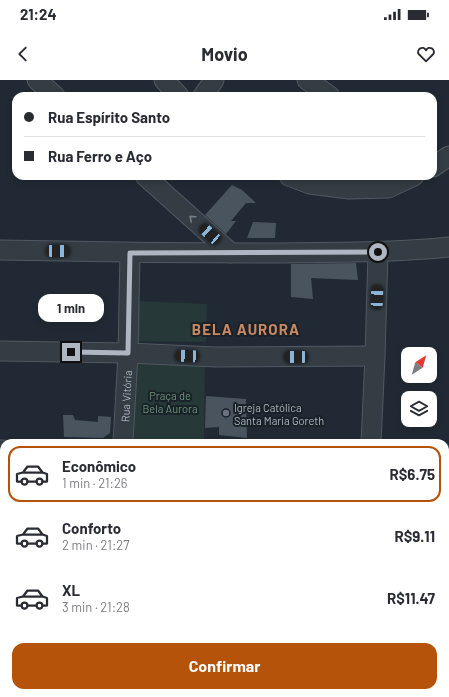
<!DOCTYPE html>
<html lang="pt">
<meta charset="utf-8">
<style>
:root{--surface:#fff;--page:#f2f2f3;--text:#2b2b33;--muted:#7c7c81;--line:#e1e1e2;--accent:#b45309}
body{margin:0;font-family:Barlow,sans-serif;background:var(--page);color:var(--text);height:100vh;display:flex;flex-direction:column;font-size:15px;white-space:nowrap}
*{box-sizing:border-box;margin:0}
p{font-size:13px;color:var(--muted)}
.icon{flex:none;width:22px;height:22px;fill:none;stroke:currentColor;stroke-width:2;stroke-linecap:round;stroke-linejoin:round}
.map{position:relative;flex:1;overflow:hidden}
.panel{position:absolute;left:0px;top:359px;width:449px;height:258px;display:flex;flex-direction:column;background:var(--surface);border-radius:12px 12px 0 0;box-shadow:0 2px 6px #0003}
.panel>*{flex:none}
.top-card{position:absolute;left:12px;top:12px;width:425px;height:88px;border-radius:12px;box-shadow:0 2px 6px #0003;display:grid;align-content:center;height:88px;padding:0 12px;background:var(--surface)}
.needle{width:26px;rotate:37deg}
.buttons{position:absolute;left:401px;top:267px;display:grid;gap:8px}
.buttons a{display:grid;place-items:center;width:36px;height:36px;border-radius:8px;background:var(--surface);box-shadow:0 2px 6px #0003;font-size:20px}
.end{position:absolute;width:18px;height:18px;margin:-9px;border:5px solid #aeb6c1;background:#111;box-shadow:0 0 0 2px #111}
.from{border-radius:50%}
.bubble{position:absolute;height:28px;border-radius:12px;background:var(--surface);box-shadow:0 2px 6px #0003;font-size:13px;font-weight:700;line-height:28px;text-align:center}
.car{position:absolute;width:12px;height:24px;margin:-12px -6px;border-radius:5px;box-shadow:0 0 3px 1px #0007;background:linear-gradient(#222 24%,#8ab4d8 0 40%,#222 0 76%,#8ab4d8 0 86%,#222 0)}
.top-card b{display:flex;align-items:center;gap:14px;height:38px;font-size:15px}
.top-card b+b{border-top:1px solid var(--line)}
.top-card i{width:10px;height:10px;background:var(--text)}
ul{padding:7px 0 0;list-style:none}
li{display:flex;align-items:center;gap:12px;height:56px;margin:0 8px 6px;padding:0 4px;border:2px solid transparent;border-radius:12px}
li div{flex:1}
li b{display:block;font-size:15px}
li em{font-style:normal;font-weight:700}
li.current{border-color:var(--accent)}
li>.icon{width:36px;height:36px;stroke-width:1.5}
.button{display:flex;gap:8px;margin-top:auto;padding:8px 12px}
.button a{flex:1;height:46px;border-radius:12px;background:var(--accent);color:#fff;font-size:16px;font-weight:700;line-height:46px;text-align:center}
.status{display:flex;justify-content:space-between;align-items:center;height:28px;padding:0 20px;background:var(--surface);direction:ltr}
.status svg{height:11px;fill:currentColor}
header{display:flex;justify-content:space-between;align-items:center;height:52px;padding:0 12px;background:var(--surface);font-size:18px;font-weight:700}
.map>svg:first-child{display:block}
</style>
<div class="status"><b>21:24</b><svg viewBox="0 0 49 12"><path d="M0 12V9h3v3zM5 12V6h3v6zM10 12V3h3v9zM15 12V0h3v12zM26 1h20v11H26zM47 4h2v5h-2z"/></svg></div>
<header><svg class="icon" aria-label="back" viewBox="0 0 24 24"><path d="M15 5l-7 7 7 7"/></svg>Movio<svg class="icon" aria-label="heart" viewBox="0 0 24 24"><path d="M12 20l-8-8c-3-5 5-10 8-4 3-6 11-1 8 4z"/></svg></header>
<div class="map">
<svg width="449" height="617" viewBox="0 0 449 617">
<rect width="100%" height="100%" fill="#212a34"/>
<!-- green -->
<g fill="#263837">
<polygon points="135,221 207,224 206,262 137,261"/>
<polygon points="136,280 205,282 204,362 134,360"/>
</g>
<!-- building -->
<g fill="#49545f">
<polygon points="232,105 242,110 256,123 246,123 231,141 236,141 226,154 205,135"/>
<polygon points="253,142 276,143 275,158 247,158"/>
<polygon points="356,183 358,200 311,198 313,219 291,217 291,184"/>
<polygon points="206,316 246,319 247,358 219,355 219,347 205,348"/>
<polygon points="63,335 73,335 75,340 98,342 98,336 111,337 110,353 103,358 64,357"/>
</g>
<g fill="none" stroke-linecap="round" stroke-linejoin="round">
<defs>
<g id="minor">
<polyline points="37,0 55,16"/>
<polyline points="164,0 179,16"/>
<polyline points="307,0 330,16"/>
<polyline points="203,16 214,0"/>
<polyline points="433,87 449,76"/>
<polyline points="145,96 231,173"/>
<polyline points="289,96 310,104 349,109 388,108 414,96"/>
<path d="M0,170C94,172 188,173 282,173C338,172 394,173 449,167"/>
<polyline points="0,271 128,273 216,277 375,276"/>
<path id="s1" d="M123,363L128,273L130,173"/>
<polyline points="371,363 375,276 378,172"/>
<polyline points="0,370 4,370"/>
<polyline points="445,376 449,376"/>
<polyline points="445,468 449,467"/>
<polyline points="0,469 4,469"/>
<polyline points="0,566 4,566"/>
<polyline points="0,596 4,600"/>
<polyline points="16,613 20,617"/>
<polyline points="121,613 121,617"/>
<polyline points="371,617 371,613"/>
</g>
</defs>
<!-- minor casing -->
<use href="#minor" stroke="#515962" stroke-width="21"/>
<!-- minor -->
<use href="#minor" stroke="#343c44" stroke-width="19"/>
</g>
<!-- one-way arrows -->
<defs><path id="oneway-chevron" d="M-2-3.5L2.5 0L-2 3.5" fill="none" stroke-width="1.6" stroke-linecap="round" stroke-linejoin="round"/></defs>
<use stroke="#777f89" href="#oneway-chevron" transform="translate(192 138) rotate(-138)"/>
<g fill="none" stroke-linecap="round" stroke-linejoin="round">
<!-- route -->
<polyline stroke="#aeb6c1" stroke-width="5" points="71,272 128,273 130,173 378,172"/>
</g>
<!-- markers -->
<circle fill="#6b7280" stroke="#192129" stroke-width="1.5" cx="226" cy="333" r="4"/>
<g text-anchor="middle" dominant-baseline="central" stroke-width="4" stroke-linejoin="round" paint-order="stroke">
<!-- park labels -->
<g font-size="11" fill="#709576" stroke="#192129">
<text x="170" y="315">Praça de<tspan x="170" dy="13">Bela Aurora</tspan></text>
</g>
<!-- street labels -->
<g font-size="11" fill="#aeb6c1" stroke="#192129">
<text stroke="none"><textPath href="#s1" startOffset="47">Rua Vitória</textPath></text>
</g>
<!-- poi labels -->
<g font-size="11" fill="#aeb6c1" stroke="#192129" text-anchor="start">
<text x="234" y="327">Igreja Católica<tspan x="234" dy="13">Santa Maria Goreth</tspan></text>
</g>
<!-- district labels -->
<g font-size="15" font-weight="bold" letter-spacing="1" fill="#c98962" stroke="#192129">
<text x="246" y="249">BELA AURORA</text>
</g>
</g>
</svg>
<div class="buttons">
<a><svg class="needle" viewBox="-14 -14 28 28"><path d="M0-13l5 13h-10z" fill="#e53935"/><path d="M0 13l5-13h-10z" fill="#7c7c81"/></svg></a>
<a><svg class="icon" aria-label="layers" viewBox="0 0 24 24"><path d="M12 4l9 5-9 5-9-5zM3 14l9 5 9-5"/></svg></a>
</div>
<i class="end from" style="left:378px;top:172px"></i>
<i class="end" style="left:71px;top:272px"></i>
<div class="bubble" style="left:38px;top:214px;width:66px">1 min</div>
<i class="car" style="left:210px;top:154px;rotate:312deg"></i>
<i class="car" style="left:58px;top:171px;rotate:91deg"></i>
<i class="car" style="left:377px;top:217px;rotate:2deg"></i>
<i class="car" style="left:187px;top:276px;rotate:272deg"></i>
<i class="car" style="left:296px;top:277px;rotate:270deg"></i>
<div class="top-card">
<b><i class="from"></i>Rua Espírito Santo</b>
<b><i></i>Rua Ferro e Aço</b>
</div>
<section class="panel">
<ul>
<li class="current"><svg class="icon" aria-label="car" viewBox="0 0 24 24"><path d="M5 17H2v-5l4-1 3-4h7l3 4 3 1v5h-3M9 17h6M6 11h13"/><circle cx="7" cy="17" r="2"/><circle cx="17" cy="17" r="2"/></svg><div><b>Econômico</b><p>1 min · 21:26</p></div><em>R$6.75</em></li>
<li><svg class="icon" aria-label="car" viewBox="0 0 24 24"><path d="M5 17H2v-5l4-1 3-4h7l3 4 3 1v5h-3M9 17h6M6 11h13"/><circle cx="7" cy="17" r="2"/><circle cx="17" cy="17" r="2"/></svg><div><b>Conforto</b><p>2 min · 21:27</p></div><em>R$9.11</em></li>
<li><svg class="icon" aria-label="car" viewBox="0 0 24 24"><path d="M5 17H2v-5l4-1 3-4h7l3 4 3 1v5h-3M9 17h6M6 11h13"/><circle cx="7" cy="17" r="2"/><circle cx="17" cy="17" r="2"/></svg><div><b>XL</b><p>3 min · 21:28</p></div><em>R$11.47</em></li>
</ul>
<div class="button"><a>Confirmar</a></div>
</section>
</div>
